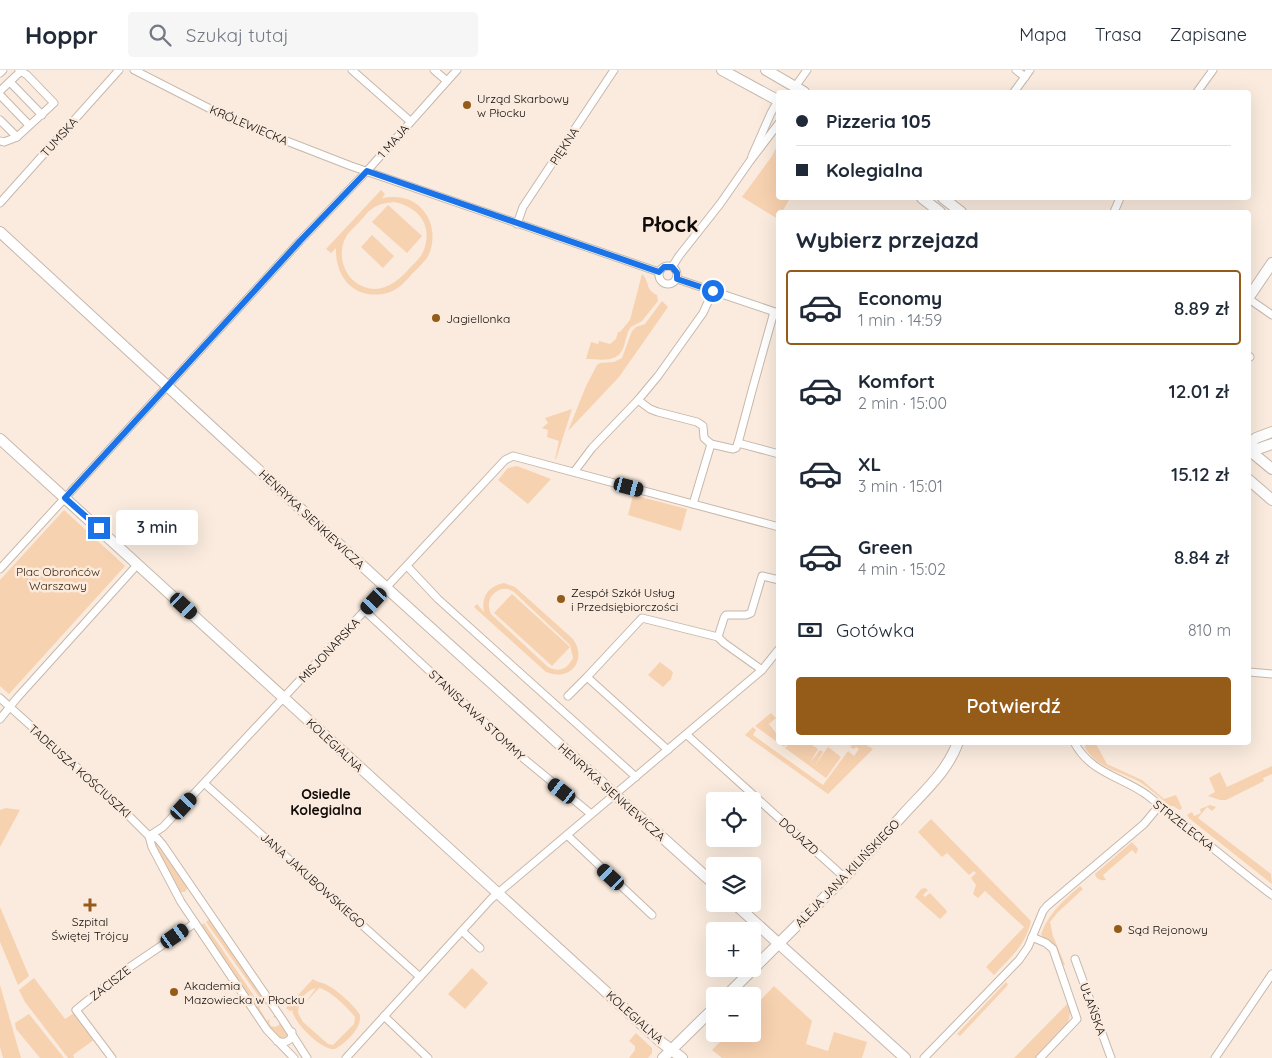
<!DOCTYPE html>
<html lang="pl">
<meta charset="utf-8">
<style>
:root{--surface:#fff;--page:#f6f6f7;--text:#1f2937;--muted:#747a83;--line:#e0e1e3;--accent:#955b19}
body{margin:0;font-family:Quicksand,sans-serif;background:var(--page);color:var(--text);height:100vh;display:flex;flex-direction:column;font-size:19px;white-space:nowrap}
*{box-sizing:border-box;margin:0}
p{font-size:16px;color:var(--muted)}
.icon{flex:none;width:28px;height:28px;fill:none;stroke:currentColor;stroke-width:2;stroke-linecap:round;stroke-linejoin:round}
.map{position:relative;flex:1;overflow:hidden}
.side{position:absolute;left:776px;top:140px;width:475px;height:535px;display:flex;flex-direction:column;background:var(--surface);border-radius:5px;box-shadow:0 5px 20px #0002}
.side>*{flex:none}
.banner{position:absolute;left:776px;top:20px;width:475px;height:110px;border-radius:5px;box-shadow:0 5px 20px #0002;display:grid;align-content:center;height:110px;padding:0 20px;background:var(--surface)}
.tools{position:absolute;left:706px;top:722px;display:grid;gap:10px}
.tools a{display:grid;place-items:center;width:55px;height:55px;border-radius:5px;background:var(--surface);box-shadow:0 5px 20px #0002;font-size:25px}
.end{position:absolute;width:22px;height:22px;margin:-11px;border:6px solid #1a73e8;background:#fff;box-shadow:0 0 0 2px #fff}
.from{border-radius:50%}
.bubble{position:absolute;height:35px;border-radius:5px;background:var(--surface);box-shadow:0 5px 20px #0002;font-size:16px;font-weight:600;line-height:35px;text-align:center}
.car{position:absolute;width:15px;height:30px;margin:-15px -8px;border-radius:6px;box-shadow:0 0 4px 1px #0007;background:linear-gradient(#222 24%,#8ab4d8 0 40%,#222 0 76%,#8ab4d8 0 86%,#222 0)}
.banner b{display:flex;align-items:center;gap:18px;height:48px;font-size:19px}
.banner b+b{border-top:1px solid var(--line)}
.banner i{width:12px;height:12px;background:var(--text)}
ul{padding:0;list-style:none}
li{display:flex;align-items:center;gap:15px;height:75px;margin:0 10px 8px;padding:0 10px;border:2px solid transparent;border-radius:5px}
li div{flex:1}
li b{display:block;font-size:19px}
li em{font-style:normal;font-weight:600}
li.selected{border-color:var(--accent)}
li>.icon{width:45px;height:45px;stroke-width:1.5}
h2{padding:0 20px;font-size:22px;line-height:60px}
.pay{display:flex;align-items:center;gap:12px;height:55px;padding:0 20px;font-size:19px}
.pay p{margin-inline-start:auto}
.action{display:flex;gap:10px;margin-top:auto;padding:10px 20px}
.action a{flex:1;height:58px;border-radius:5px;background:var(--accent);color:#fff;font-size:20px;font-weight:600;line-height:58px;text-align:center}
header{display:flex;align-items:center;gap:30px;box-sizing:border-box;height:70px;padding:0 25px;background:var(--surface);border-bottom:1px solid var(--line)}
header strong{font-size:24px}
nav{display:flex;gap:28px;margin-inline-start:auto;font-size:18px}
.search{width:350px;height:45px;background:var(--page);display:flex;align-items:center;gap:12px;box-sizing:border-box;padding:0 18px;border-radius:5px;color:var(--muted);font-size:19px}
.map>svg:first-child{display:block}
</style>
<header>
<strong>Hoppr</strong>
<div class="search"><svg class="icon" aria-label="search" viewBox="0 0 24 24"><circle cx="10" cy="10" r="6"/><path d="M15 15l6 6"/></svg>Szukaj tutaj</div>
<nav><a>Mapa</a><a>Trasa</a><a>Zapisane</a></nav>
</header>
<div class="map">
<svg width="1272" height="988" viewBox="0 0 1272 988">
<rect width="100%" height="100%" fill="#faebde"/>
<!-- green -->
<g fill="#f7d2b0" fill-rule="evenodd">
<polygon points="779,72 779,128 790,128 782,142 779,142 778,149 742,127 772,86"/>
<path d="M381,120L385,124L382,128C400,125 415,128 426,144C434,156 435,175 427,188C422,194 416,200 411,205C404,213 398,220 387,223C355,231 335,208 336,178L331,183L326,179ZM394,132C419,137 434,156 423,182C420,189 413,194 408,200C395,214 379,226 358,214C343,205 337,183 346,167C349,161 357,155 361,150C365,146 368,141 372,139C378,134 386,133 394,132Z"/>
<polygon points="388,135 422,166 407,183 372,152"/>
<polygon points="372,165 394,186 383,198 361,177"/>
<path d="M642,204C650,211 645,220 657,225L658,231L642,251L631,257C627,262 626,269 624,276C618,294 601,289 586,289L591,272L598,274L599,271L610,274L616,269L618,262H620L630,250Z"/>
<polygon points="662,231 668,237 619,307 568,361 586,316 597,295 600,293 614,292 622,288 632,261 636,257 645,254"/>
<polygon points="572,339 556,389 555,389 559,371 547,367 548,360 542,358 548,353 545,348"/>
<polygon points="517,396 551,409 528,434 498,410 508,398"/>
<polygon points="633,425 687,439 681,461 628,445"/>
<polygon points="64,440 125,496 9,624 0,616 0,510"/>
<path d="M504,513L515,517L573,569C588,590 570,612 546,602L474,537L477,534L484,542C481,527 488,516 504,513ZM501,519H508L514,522L570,575L573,588C567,599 560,603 548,597L491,544C486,532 490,524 501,519Z"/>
<polygon points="512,524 570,577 552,596 494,543"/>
<polygon points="660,592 673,602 671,609 663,617 648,605"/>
<polygon points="771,643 776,648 769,654 779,667 779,672 787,673 784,677 755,656"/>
<polygon points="753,657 756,660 753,665 823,715 848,681 854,686 859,679 856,677 854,679 850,677 854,673 863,673 873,679 828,724 745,665"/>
<polygon points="789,673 809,673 818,679 810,693 820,680 823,682 814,697 828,677 841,687 826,708 785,678"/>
<path d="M1086,673H1098L1096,674L1107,694L1142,710L1164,729L1176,725L1182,738L1180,740L1173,736H1170C1160,728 1150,718 1138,711C1121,702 1095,697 1085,677Z"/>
<polygon points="1272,696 1272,704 1263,708 1264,711 1226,730 1220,730 1208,726 1215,722 1209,708 1220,702 1227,717"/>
<polygon points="1210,735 1216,737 1212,741 1207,737 1198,748 1271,804 1272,814 1190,749 1187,745 1192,742 1194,746 1201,743 1200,739"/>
<polygon points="6,738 20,740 0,777 0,740"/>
<path d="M931,749L1031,851C1026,875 1010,888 994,905L986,897L1024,857L985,821L978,828L973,824L976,815L971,808L976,803L974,801L969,805L947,783L942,787L918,762Z"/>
<polygon points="155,772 188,817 185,822 179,822 154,773"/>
<path d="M1132,772L1138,779L1136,784L1132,780L1103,805L1106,810C1101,811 1096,809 1095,804Z"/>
<path d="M1080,816L1083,819L1057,843L1050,852L1053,866L1065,895H1061L1041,864C1049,843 1063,831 1080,816Z"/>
<polygon points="925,818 928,820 923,825 925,827 930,823 946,840 947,842 940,849 915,827 921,819"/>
<polygon points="0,837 29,906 18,915 0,872"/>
<polygon points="210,849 288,962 286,967 281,968 270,958 200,856 204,853 261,936 259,938 267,951 270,949 269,953 271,956 275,957 279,955 280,951 277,948 273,947 275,945 267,933 264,934 206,852"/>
<polygon points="472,898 488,913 465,939 448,924"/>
<polygon points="34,908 65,949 74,943 95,969 73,985 74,988 68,988 25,932 19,920"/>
<path d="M313,909C318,913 322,912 327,915C336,919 355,936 360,945C362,958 346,973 335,979C322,981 294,953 292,940L290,941L286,938ZM316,918L305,933L319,918C330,920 348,938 355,947L354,954L333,975L328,974L303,952L298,943C298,932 304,921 316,918Z"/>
<polygon points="1006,912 1008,915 960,966 957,964"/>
<polygon points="0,915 21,988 3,988 0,977"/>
<polygon points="774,916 812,951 806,974 828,981 834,962 867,972 862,988 722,988 712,980 728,964 752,964 753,938"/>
<path d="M1068,933C1078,954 1049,974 1036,988H1014Z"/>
<polygon points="29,944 64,988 40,988 16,959 15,953"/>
<polygon points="636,963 652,978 652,983 648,988 629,988 635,980 635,976 629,971"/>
</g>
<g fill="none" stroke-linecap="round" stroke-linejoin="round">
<defs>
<g id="street">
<polyline points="134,0 230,49 351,96 659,202"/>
<polyline points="352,0 410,51"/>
<polyline points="434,0 447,11"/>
<polyline points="1016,0 1025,7"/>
<polyline points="0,3 3,0"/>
<polyline points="10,12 42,45"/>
<polyline points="0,21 21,1"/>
<polyline points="794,22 795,17 807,0"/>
<polyline points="1014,22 1030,0"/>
<polyline points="1197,22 1213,0"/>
<polyline points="0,25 29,55"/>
<polyline points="0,50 17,67"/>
<polyline points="0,71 4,72 17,67 54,33 27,5 19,0"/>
<polyline points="752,86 771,43 779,29"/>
<polyline points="0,133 119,0"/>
<polyline points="1114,142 1120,128"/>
<polyline points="517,154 523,137 614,0"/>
<circle cx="668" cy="205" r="9"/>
<polyline points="672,197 679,186 720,134 750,91 779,53"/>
<polyline points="677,209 778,243"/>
<polyline points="1249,229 1272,245"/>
<polyline points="1249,286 1250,287"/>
<polyline points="638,330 650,339 658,342 697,352 703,356 704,368 711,374 693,434"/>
<polyline points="738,373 753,317 774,242"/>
<polyline points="711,374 733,379 736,378 738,373 779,384"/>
<polyline points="574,402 592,378 638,330 658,306 703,243 713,221"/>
<polyline points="407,496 438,529 636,707"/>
<polyline points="0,499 300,171 367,101 457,0"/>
<polyline points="365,541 523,688 591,744"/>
<polyline points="762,600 724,573 718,567 724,548 726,545 746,545 751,543 762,506 779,510"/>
<polyline points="1249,602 1272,604"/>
<polyline points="587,607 642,548 718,567"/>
<polyline points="568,626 587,607 668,680"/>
<polyline points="0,628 111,728 149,766 157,768 163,775 282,949 307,988"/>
<polyline points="0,649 17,628 138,494"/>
<polyline points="687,665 844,807"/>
<path d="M1074,672C1091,704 1121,706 1147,725C1189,758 1230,793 1272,825"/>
<polyline points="205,714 420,907"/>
<polyline points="567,765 652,845"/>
<polyline points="149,766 163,757 505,390 513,386 779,457"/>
<polyline points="149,766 152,777 181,832 267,960 294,988"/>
<polyline points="462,861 480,878"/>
<polyline points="1032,867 1046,873 1053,879 1077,949 1040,988"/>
<polyline points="1075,889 1111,988"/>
<polyline points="384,946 428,988"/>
<path d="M277,971C283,973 287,973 291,968L292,962"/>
<polyline points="112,988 76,940 124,901 195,853"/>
<polyline points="346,988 491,829 762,600 779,579"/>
<polyline points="924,988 1019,890 1028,877 1043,841 1047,836 1144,754 1159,736"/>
<polyline points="1215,988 1272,904"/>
</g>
<g id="secondary">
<polyline points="722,0 779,31"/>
<polyline points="766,0 804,22"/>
<polyline points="922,128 940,142"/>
<polyline points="943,128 961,142"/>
<polyline points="0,162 392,523 715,815"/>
<polyline points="1249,227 1272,193"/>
<polyline points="0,369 661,972 682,988"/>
<polyline points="1249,374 1256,368 1272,362"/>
<polyline points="1249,380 1272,399"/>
<polyline points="1249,382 1272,374"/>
<polyline points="1249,410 1272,430"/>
<polyline points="735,834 905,988"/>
<path d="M726,926C785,867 845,809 901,747C922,723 947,703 958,672"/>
<polyline points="663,988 715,937"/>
</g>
</defs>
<!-- street casing -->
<use href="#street" stroke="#c6b8ac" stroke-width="9"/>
<!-- secondary casing -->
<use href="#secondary" stroke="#c6b8ac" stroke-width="12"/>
<!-- street -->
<use href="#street" stroke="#fff" stroke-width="7"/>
<!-- secondary -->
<use href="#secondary" stroke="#fff" stroke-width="10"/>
</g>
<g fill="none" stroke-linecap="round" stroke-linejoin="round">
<!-- route -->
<polyline stroke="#1a73e8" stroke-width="6" points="99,458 65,428 300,171 367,101 659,202 664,197 672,197 677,203 677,209 713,221"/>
</g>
<!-- markers -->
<g fill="#955b19" stroke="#faebde" stroke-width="2">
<circle cx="467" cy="35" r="5"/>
<circle cx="436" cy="248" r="5"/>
<circle cx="561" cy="529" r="5"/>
<path d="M87.5 827.5h5v5h5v5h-5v5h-5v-5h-5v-5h5z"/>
<circle cx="1118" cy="859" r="5"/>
<circle cx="174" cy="922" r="5"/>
</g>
<g text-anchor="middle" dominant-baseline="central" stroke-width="5" stroke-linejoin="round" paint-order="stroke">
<!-- poi labels -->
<g font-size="12" fill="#100b08" stroke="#faebde" text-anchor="start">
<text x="477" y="28">Urząd Skarbowy<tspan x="477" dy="14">w Płocku</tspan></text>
<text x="446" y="248">Jagiellonka</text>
<text x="571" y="522">Zespół Szkół Usług<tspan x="571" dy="14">i Przedsiębiorczości</tspan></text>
<text x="90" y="851" text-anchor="middle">Szpital<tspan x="90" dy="14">Świętej Trójcy</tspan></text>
<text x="1128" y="859">Sąd Rejonowy</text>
<text x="184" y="915">Akademia<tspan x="184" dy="14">Mazowiecka w Płocku</tspan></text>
</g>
<!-- street labels -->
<g font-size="12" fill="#100b08" stroke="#faebde">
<text transform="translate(249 55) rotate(23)">KRÓLEWIECKA</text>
<text transform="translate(59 67) rotate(-48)">TUMSKA</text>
<text transform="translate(393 71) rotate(-49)">1 MAJA</text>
<text transform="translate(564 76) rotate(-57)">PIĘKNA</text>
<text transform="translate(312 449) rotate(43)">HENRYKA SIENKIEWICZA</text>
<text transform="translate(329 580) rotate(-47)">MISJONARSKA</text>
<text transform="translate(477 645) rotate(43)">STANISŁAWA STOMMY</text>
<text transform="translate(335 675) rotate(43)">KOLEGIALNA</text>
<text transform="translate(80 701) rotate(42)">TADEUSZA KOŚCIUSZKI</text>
<text transform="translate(612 722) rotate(42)">HENRYKA SIENKIEWICZA</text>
<text transform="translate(1184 755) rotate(38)">STRZELECKA</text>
<text transform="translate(799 766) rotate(42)">DOJAZD</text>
<text transform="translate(847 803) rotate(-46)">ALEJA JANA KILIŃSKIEGO</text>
<text transform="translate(313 810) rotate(42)">JANA JAKUBOWSKIEGO</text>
<text transform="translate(110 913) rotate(-38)">ZACISZE</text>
<text transform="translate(1093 939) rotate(70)">UŁAŃSKA</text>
<text transform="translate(635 947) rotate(42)">KOLEGIALNA</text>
</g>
<!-- park labels -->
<g font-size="12" fill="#3c2207" stroke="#faebde">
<text x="58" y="501">Plac Obrońców<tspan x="58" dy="14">Warszawy</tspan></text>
</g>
<!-- neighbourhood labels -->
<g font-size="14" font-weight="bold" fill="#100b08" stroke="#faebde">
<text x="326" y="724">Osiedle<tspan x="326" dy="16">Kolegialna</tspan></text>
</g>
<!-- town labels -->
<g font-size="22" font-weight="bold" fill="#100b08" stroke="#faebde">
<text x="670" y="154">Płock</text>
</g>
</g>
</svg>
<div class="tools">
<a><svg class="icon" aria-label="locate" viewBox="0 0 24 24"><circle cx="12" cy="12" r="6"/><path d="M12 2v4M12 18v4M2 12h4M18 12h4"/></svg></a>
<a><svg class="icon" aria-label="layers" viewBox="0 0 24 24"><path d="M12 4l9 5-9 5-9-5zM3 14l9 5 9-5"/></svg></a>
<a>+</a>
<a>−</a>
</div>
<i class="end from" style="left:713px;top:221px"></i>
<i class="end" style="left:99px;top:458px"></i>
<div class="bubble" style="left:116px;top:440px;width:82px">3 min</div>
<i class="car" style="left:629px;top:417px;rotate:105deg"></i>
<i class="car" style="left:374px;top:531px;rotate:223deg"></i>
<i class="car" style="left:184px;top:536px;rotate:133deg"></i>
<i class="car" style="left:562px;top:721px;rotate:308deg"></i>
<i class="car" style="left:184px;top:736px;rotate:43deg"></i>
<i class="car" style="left:611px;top:807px;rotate:313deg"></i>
<i class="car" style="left:175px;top:866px;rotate:55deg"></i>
<div class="banner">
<b><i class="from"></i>Pizzeria 105</b>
<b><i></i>Kolegialna</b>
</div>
<section class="side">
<h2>Wybierz przejazd</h2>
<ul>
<li class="selected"><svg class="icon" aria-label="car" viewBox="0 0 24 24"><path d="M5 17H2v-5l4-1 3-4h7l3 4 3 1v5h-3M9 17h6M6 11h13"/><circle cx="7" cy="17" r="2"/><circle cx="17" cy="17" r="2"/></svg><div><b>Economy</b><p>1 min · 14:59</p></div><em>8.89 zł</em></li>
<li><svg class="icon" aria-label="car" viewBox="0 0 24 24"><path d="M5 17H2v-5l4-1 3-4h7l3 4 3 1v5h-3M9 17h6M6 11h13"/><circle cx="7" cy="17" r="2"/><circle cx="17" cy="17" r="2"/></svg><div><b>Komfort</b><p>2 min · 15:00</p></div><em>12.01 zł</em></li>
<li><svg class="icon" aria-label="car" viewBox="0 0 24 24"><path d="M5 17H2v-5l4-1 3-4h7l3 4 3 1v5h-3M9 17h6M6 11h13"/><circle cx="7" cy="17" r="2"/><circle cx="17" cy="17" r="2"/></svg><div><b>XL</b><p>3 min · 15:01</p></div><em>15.12 zł</em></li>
<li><svg class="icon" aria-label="car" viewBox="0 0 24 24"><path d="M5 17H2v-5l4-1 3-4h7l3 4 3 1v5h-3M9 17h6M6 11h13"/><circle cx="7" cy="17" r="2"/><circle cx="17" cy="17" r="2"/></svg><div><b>Green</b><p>4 min · 15:02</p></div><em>8.84 zł</em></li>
</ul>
<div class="pay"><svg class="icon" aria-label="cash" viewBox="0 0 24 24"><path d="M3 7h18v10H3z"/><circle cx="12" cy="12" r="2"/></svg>Gotówka<p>810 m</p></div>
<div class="action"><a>Potwierdź</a></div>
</section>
</div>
